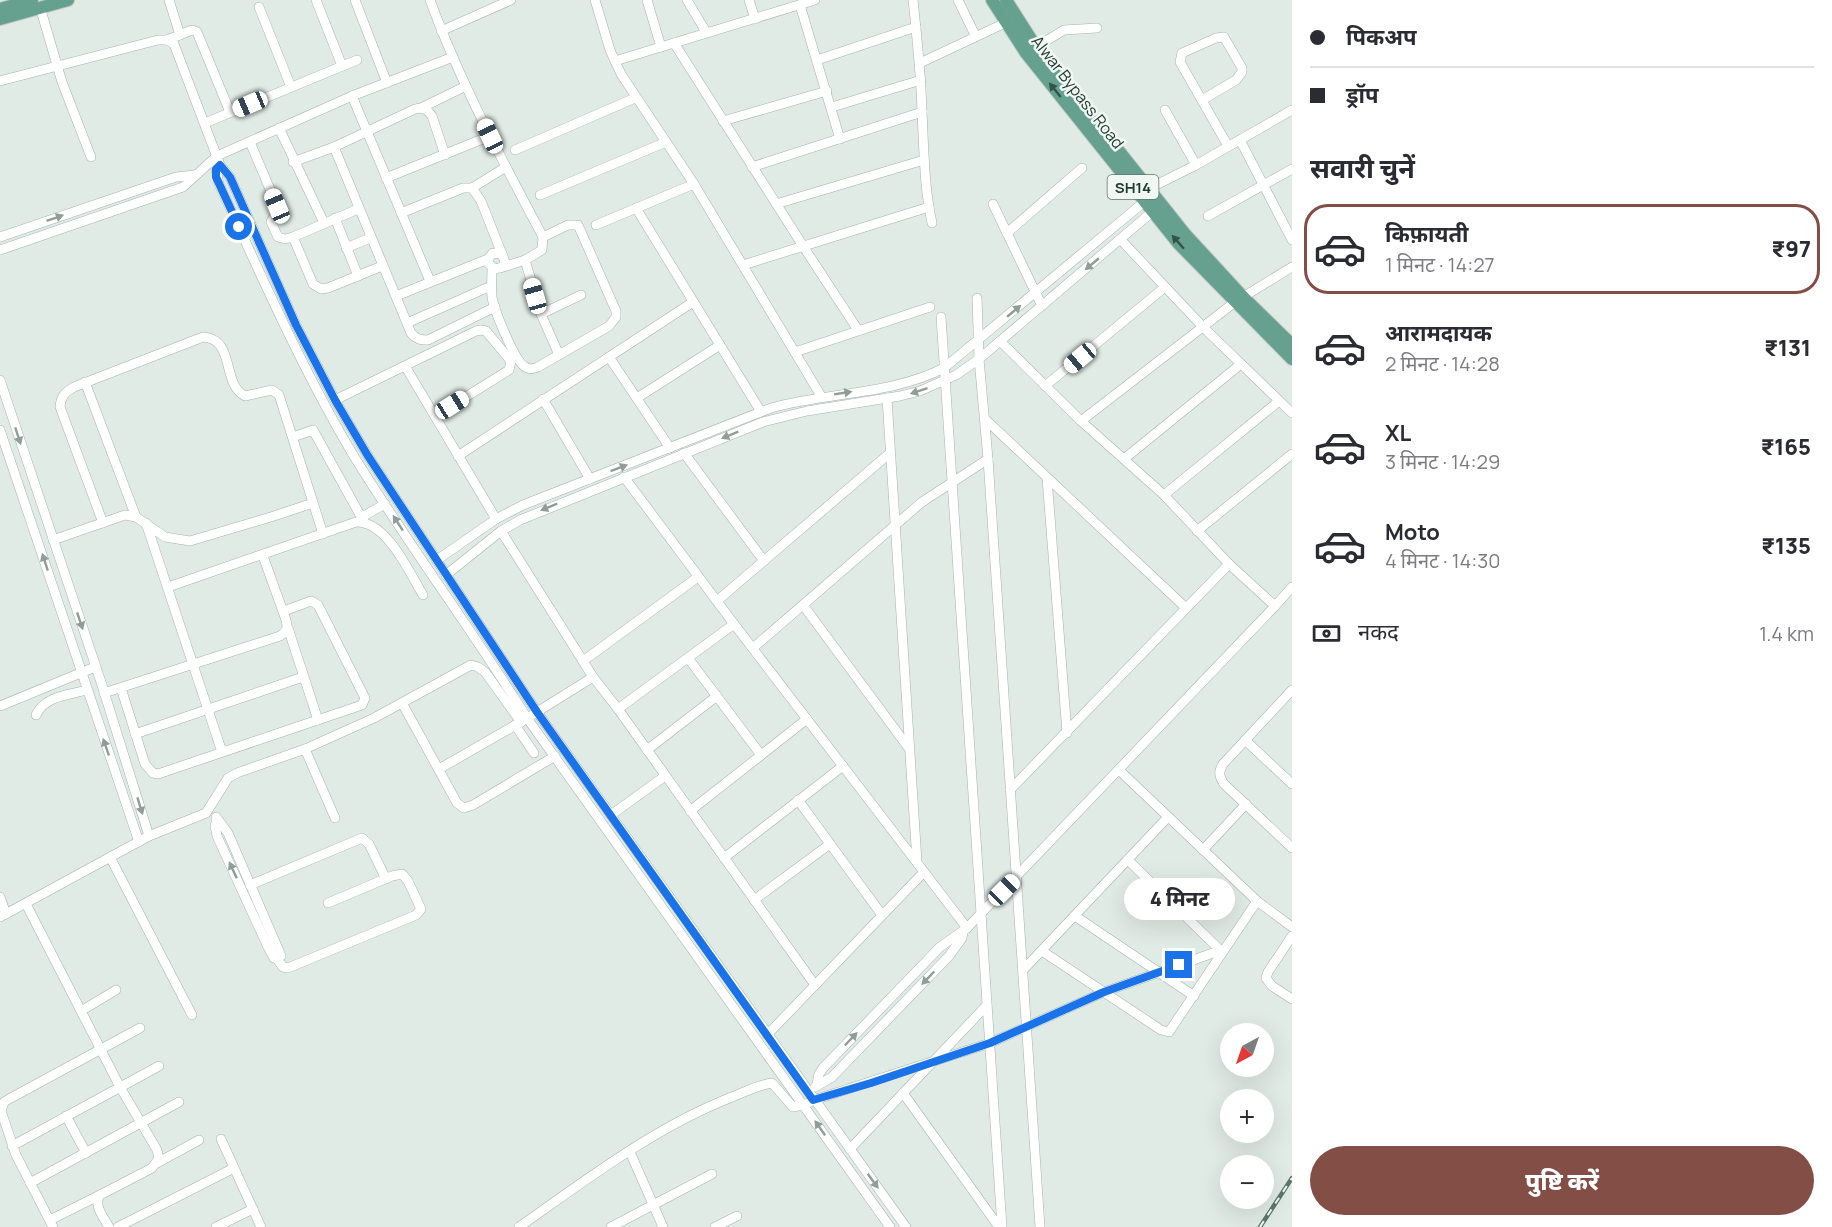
<!DOCTYPE html>
<html lang="hi">
<meta charset="utf-8">
<style>
:root{--surface:#fff;--page:#f7f7f7;--text:#2b2b33;--muted:#7c7c81;--line:#e1e1e2;--accent:#834e45}
body{margin:0;font-family:Manrope,"Noto Sans Devanagari",sans-serif;background:var(--page);color:var(--text);height:100vh;display:flex;flex-direction:column;font-size:22px;white-space:nowrap}
*{box-sizing:border-box;margin:0}
p{font-size:20px;color:var(--muted)}
.icon{flex:none;width:33px;height:33px;fill:none;stroke:currentColor;stroke-width:2;stroke-linecap:round;stroke-linejoin:round}
.map{position:relative;flex:1;overflow:hidden}
.panel{display:flex;flex-direction:column;background:var(--surface);width:540px}
.panel>*{flex:none}
.top-card{display:grid;align-content:center;height:132px;padding:0 18px;background:var(--surface)}
.needle{width:39px;rotate:220deg}
.buttons{position:absolute;left:1220px;top:1023px;display:grid;gap:12px}
.buttons a{display:grid;place-items:center;width:54px;height:54px;border-radius:50%;background:var(--surface);box-shadow:0 6px 24px #0002;font-size:30px}
.end{position:absolute;width:27px;height:27px;margin:-14px;border:8px solid #1a73e8;background:#fff;box-shadow:0 0 0 3px #fff}
.from{border-radius:50%}
.bubble{position:absolute;height:42px;border-radius:21px;background:var(--surface);box-shadow:0 6px 24px #0002;font-size:20px;font-weight:800;line-height:42px;text-align:center}
.car{position:absolute;width:18px;height:36px;margin:-18px -9px;border-radius:8px;box-shadow:0 0 4px 2px #0007;background:linear-gradient(#fff 24%,#345 0 40%,#fff 0 76%,#345 0 86%,#fff 0)}
.top-card b{display:flex;align-items:center;gap:21px;height:57px;font-size:22px}
.top-card b+b{border-top:2px solid var(--line)}
.top-card i{width:15px;height:15px;background:var(--text)}
ul{padding:0;list-style:none}
li{display:flex;align-items:center;gap:18px;height:90px;margin:0 12px 9px;padding:0 6px;border:3px solid transparent;border-radius:24px}
li div{flex:1}
li b{display:block;font-size:22px}
li em{font-style:normal;font-weight:800}
li.selected{border-color:var(--accent)}
li>.icon{width:54px;height:54px;stroke-width:1.5}
h2{padding:0 18px;font-size:27px;line-height:72px}
.pay{display:flex;align-items:center;gap:15px;height:66px;padding:0 18px;font-size:22px}
.pay p{margin-inline-start:auto}
.primary-button{display:flex;gap:12px;margin-top:auto;padding:12px 18px}
.primary-button a{flex:1;height:69px;border-radius:36px;background:var(--accent);color:#fff;font-size:24px;font-weight:800;line-height:69px;text-align:center}
main{display:flex;flex:1;min-height:0}
.map>svg:first-child{display:block}
</style>
<main>
<div class="map">
<svg width="1292" height="1227" viewBox="0 0 1292 1227">
<rect width="100%" height="100%" fill="#e1ebe6"/>
<g fill="none" stroke-linecap="round" stroke-linejoin="round">
<defs>
<g id="minor">
<polyline points="169,0 180,35"/>
<polyline points="316,0 342,66"/>
<polyline points="355,0 387,83"/>
<path d="M430,0C460,82 502,160 543,237L542,250L525,260L500,268"/>
<polyline points="595,0 610,50 621,74 694,184 821,396"/>
<polyline points="647,0 661,47"/>
<polyline points="687,0 706,32"/>
<polyline points="749,0 755,19"/>
<path d="M913,0C917,37 921,74 922,112C924,149 924,187 932,223"/>
<polyline points="958,0 975,35"/>
<polyline points="800,5 840,139"/>
<polyline points="40,7 62,82 91,157"/>
<polyline points="259,7 291,87"/>
<polyline points="441,31 511,0"/>
<polyline points="167,40 192,30 197,32 230,112"/>
<polyline points="674,43 803,246 858,330"/>
<polyline points="1036,47 1064,30 1097,28"/>
<polyline points="817,60 916,27"/>
<polyline points="615,61 815,0"/>
<polyline points="920,63 1005,23"/>
<polyline points="0,81 158,40 167,40 174,44 220,165 230,177 296,325 335,400 368,456 537,712 906,1227"/>
<polyline points="352,96 430,281"/>
<polyline points="1202,100 1236,80 1242,72 1242,68 1224,37 1216,38 1182,53 1180,62 1228,146"/>
<polyline points="832,107 921,80"/>
<polyline points="421,108 466,86"/>
<polyline points="1165,110 1196,165"/>
<polyline points="723,121 827,91"/>
<polyline points="205,123 357,60"/>
<polyline points="279,128 324,223"/>
<polyline points="1240,140 1292,240"/>
<polyline points="250,142 277,206 278,211 271,222 278,237 285,239 293,237 358,209"/>
<path d="M334,147L411,333C416,339 420,340 428,340L495,307"/>
<polyline points="515,150 635,98"/>
<path d="M293,162L334,147L415,109C423,107 427,109 432,116L445,155"/>
<path d="M220,165L216,169L219,184C261,275 301,367 352,453C407,543 471,628 527,718L890,1227"/>
<polyline points="752,167 922,112"/>
<polyline points="386,178 490,136"/>
<polyline points="472,188 506,167"/>
<polyline points="1148,189 1196,165 1292,110"/>
<polyline points="540,195 666,142"/>
<polyline points="776,204 924,160"/>
<polyline points="993,204 1042,306"/>
<polyline points="636,208 761,412"/>
<polyline points="401,213 463,188 472,188 481,201 502,254"/>
<polyline points="1208,216 1292,169"/>
<polyline points="335,218 358,276"/>
<polyline points="596,225 694,184"/>
<polyline points="1007,233 1082,168"/>
<polyline points="0,237 176,177 195,175"/>
<polyline points="293,237 313,284 321,289 328,288 382,266"/>
<polyline points="1121,240 1204,328 1292,413"/>
<polyline points="346,248 370,238"/>
<polyline points="0,250 183,187 217,156 352,96 453,57"/>
<polyline points="525,260 541,314 559,355"/>
<polyline points="743,265 929,207"/>
<path d="M492,268C492,278 491,287 492,297C494,310 514,359 524,366C529,370 532,369 538,367L609,326L616,317V311L578,225H568L543,237"/>
<polyline points="396,296 488,259 493,253 502,254 505,262 502,267 495,269 489,264 488,259"/>
<polyline points="1243,297 1292,267"/>
<polyline points="541,314 581,295"/>
<polyline points="941,317 1002,1227"/>
<polyline points="407,323 491,286"/>
<polyline points="1000,341 1081,421 1235,302"/>
<polyline points="795,352 930,307"/>
<polyline points="609,357 670,448"/>
<polyline points="405,366 496,519"/>
<polyline points="0,380 101,682 149,836"/>
<polyline points="85,382 136,517"/>
<polyline points="1045,386 1165,287"/>
<polyline points="637,398 720,345"/>
<polyline points="887,398 917,862"/>
<polyline points="543,399 590,479"/>
<polyline points="335,400 476,331 481,330 486,331 511,361 509,370 435,416"/>
<polyline points="985,419 1186,608"/>
<polyline points="1081,421 1164,495 1229,564 1275,606 1292,587"/>
<polyline points="0,430 139,842"/>
<polyline points="293,437 313,430 364,522"/>
<polyline points="684,453 764,561"/>
<polyline points="458,456 693,302"/>
<polyline points="988,459 1040,1227"/>
<polyline points="1124,459 1241,364"/>
<polyline points="624,477 734,624 967,928"/>
<polyline points="1047,478 1067,733"/>
<polyline points="1164,495 1279,401"/>
<polyline points="362,517 385,504"/>
<path d="M103,523L60,407C61,396 65,392 74,387L203,337C236,339 221,384 245,396L272,390L279,395L323,534"/>
<polyline points="146,523 222,752"/>
<polyline points="501,531 593,677 618,709 815,985"/>
<polyline points="1197,531 1292,454"/>
<polyline points="53,540 125,515 136,517 165,537 190,541 274,516 313,503"/>
<path d="M437,560L496,519L523,505L771,408C828,392 891,395 944,368L1144,202"/>
<polyline points="446,575 501,531 520,520 763,422 807,411 900,396 920,391 956,375 979,359 1152,212"/>
<path d="M168,587L356,522C387,521 409,572 423,595"/>
<polyline points="717,601 890,453"/>
<polyline points="803,605 908,747"/>
<polyline points="288,628 318,720"/>
<polyline points="753,648 922,502 988,459 979,359 977,298"/>
<polyline points="688,658 761,755"/>
<polyline points="583,661 698,577"/>
<polyline points="121,688 145,764 153,773 158,774 362,705 365,698 318,605 311,601 284,611"/>
<path d="M1292,690L1223,764C1218,772 1219,776 1224,784L1292,848"/>
<path d="M104,693L280,636C287,631 288,628 286,620L263,556"/>
<polyline points="402,703 457,803 464,808 473,805 555,756"/>
<polyline points="0,706 95,667"/>
<polyline points="618,709 734,624"/>
<path d="M36,715C45,696 68,695 87,690"/>
<polyline points="515,725 534,753"/>
<polyline points="135,734 303,677"/>
<polyline points="1245,740 1292,784"/>
<polyline points="305,749 335,818"/>
<polyline points="647,750 717,696"/>
<polyline points="439,769 521,722 593,677"/>
<polyline points="1119,770 1257,901 1292,927"/>
<polyline points="1010,790 1229,564"/>
<polyline points="798,800 882,915"/>
<polyline points="690,811 807,719"/>
<polyline points="611,815 665,776"/>
<polyline points="216,817 228,833 279,951 281,956 277,959"/>
<polyline points="217,820 215,826 217,836 268,947 274,958 277,959 283,967 288,968 416,915 421,909 408,881 402,874 392,876 328,903"/>
<polyline points="1203,850 1246,804"/>
<polyline points="110,857 192,1015"/>
<polyline points="724,858 843,766"/>
<polyline points="1128,860 1220,950"/>
<polyline points="250,885 362,838 369,844 386,879"/>
<polyline points="0,897 6,914"/>
<polyline points="754,900 830,844"/>
<path d="M26,904L120,1087L157,1150L159,1158L152,1168L100,1195C93,1205 104,1218 109,1227"/>
<polyline points="1075,916 1194,996"/>
<polyline points="0,917 149,836 206,813 228,778 237,773 305,749 374,718 471,665 478,667 485,672 521,722"/>
<polyline points="1292,936 1268,972 1266,978 1272,986 1292,999"/>
<polyline points="1042,951 1161,1030 1169,1032 1257,901"/>
<polyline points="1024,969 1168,817"/>
<polyline points="81,1011 116,990"/>
<polyline points="767,1035 924,872"/>
<polyline points="817,1084 819,1074 823,1068 940,947 967,928 1275,606"/>
<polyline points="815,1087 832,1077 949,956 962,938 963,932"/>
<polyline points="903,1093 999,1227"/>
<polyline points="66,1116 86,1153"/>
<polyline points="221,1139 261,1227"/>
<polyline points="12,1146 159,1066"/>
<polyline points="850,1149 987,1005"/>
<polyline points="630,1152 663,1227"/>
<polyline points="157,1163 199,1140"/>
<polyline points="30,1183 179,1102"/>
<polyline points="50,1220 100,1195"/>
<polyline points="53,1227 16,1155 1,1111 4,1102 9,1099 140,1028"/>
<polyline points="118,1227 234,1168"/>
<polyline points="216,1227 253,1209"/>
<path d="M519,1227C586,1180 655,1127 732,1097C745,1092 758,1085 772,1083L793,1107L804,1105L814,1100L990,1043L1104,992L1224,949"/>
<polyline points="611,1227 712,1174"/>
<polyline points="715,1227 737,1216"/>
</g>
<g id="major">
<polyline points="992,0 1026,53 1178,243 1292,359"/>
<polyline points="1006,0 1036,47 1185,234 1243,297 1292,345"/>
<polyline points="0,9 32,0"/>
<polyline points="0,19 68,0"/>
</g>
</defs>
<!-- minor casing -->
<use href="#minor" stroke="#a4b3ad" stroke-width="10"/>
<!-- major casing -->
<use href="#major" stroke="#c1c8c6" stroke-width="14"/>
<!-- minor -->
<use href="#minor" stroke="#fff" stroke-width="9"/>
<!-- major -->
<use href="#major" stroke="#66a08e" stroke-width="12"/>
<defs>
<polyline id="rail" points="1260,1227 1292,1178"/>
</defs>
<!-- rail casing -->
<use href="#rail" stroke="#5c776e" stroke-width="4.5"/>
<!-- rail -->
<use href="#rail" stroke="#f1f8f4" stroke-width="2" stroke-dasharray="7" stroke-linecap="butt"/>
</g>
<!-- one-way arrows -->
<defs><path id="oneway-solid" d="M-6-.8H1V-3.2L6.5 0L1 3.2V.8H-6Z" transform="scale(1.5)"/></defs>
<g fill="#33544a">
<use href="#oneway-solid" transform="translate(1055 90) rotate(-129)"/>
<use href="#oneway-solid" transform="translate(1178 242) rotate(-131)"/>
</g>
<g fill="#909d99">
<use href="#oneway-solid" transform="translate(55 218) rotate(-19)"/>
<use href="#oneway-solid" transform="translate(1092 264) rotate(140)"/>
<use href="#oneway-solid" transform="translate(1014 311) rotate(-40)"/>
<use href="#oneway-solid" transform="translate(919 391) rotate(162)"/>
<use href="#oneway-solid" transform="translate(843 393) rotate(-9)"/>
<use href="#oneway-solid" transform="translate(730 435) rotate(158)"/>
<use href="#oneway-solid" transform="translate(18 436) rotate(72)"/>
<use href="#oneway-solid" transform="translate(619 468) rotate(-21)"/>
<use href="#oneway-solid" transform="translate(549 507) rotate(158)"/>
<use href="#oneway-solid" transform="translate(398 523) rotate(-123)"/>
<use href="#oneway-solid" transform="translate(45 562) rotate(-108)"/>
<use href="#oneway-solid" transform="translate(80 621) rotate(71)"/>
<use href="#oneway-solid" transform="translate(106 747) rotate(-109)"/>
<use href="#oneway-solid" transform="translate(140 806) rotate(73)"/>
<use href="#oneway-solid" transform="translate(233 870) rotate(-115)"/>
<use href="#oneway-solid" transform="translate(928 978) rotate(134)"/>
<use href="#oneway-solid" transform="translate(851 1039) rotate(-46)"/>
<use href="#oneway-solid" transform="translate(820 1128) rotate(-125)"/>
<use href="#oneway-solid" transform="translate(873 1181) rotate(54)"/>
</g>
<g fill="none" stroke-linecap="round" stroke-linejoin="round">
<!-- route -->
<polyline stroke="#1a73e8" stroke-width="8" points="239,227 216,177 216,169 220,165 230,177 296,325 335,400 368,456 537,712 813,1100 871,1083 990,1043 1104,992 1179,965"/>
</g>
<g text-anchor="middle" dominant-baseline="central" stroke-width="5" stroke-linejoin="round" paint-order="stroke">
<!-- shield labels -->
<rect fill="#f1f8f4" stroke="#60746d" stroke-width="1.5" x="1107.5" y="175" width="51" height="24" rx="4.5"/>
<g font-size="15" font-weight="bold" fill="#223b33">
<text x="1133" y="187">SH14</text>
</g>
<!-- street labels -->
<g font-size="16" fill="#223b33" stroke="#f1f8f4">
<text transform="translate(1078 92) rotate(52)">Alwar Bypass Road</text>
</g>
</g>
</svg>
<div class="buttons">
<a><svg class="needle" viewBox="-14 -14 28 28"><path d="M0-13l5 13h-10z" fill="#e53935"/><path d="M0 13l5-13h-10z" fill="#7c7c81"/></svg></a>
<a>+</a>
<a>−</a>
</div>
<i class="end from" style="left:239px;top:227px"></i>
<i class="end" style="left:1179px;top:965px"></i>
<div class="bubble" style="left:1124px;top:878px;width:111px">4 मिनट</div>
<i class="car" style="left:250px;top:104px;rotate:247deg"></i>
<i class="car" style="left:490px;top:136px;rotate:335deg"></i>
<i class="car" style="left:277px;top:206px;rotate:337deg"></i>
<i class="car" style="left:535px;top:296px;rotate:344deg"></i>
<i class="car" style="left:1080px;top:358px;rotate:230deg"></i>
<i class="car" style="left:452px;top:405px;rotate:58deg"></i>
<i class="car" style="left:1004px;top:890px;rotate:45deg"></i>
</div>
<section class="panel">
<div class="top-card">
<b><i class="from"></i>पिकअप</b>
<b><i></i>ड्रॉप</b>
</div>
<h2>सवारी चुनें</h2>
<ul>
<li class="selected"><svg class="icon" aria-label="car" viewBox="0 0 24 24"><path d="M5 17H2v-5l4-1 3-4h7l3 4 3 1v5h-3M9 17h6M6 11h13"/><circle cx="7" cy="17" r="2"/><circle cx="17" cy="17" r="2"/></svg><div><b>किफ़ायती</b><p>1 मिनट · 14:27</p></div><em>₹97</em></li>
<li><svg class="icon" aria-label="car" viewBox="0 0 24 24"><path d="M5 17H2v-5l4-1 3-4h7l3 4 3 1v5h-3M9 17h6M6 11h13"/><circle cx="7" cy="17" r="2"/><circle cx="17" cy="17" r="2"/></svg><div><b>आरामदायक</b><p>2 मिनट · 14:28</p></div><em>₹131</em></li>
<li><svg class="icon" aria-label="car" viewBox="0 0 24 24"><path d="M5 17H2v-5l4-1 3-4h7l3 4 3 1v5h-3M9 17h6M6 11h13"/><circle cx="7" cy="17" r="2"/><circle cx="17" cy="17" r="2"/></svg><div><b>XL</b><p>3 मिनट · 14:29</p></div><em>₹165</em></li>
<li><svg class="icon" aria-label="car" viewBox="0 0 24 24"><path d="M5 17H2v-5l4-1 3-4h7l3 4 3 1v5h-3M9 17h6M6 11h13"/><circle cx="7" cy="17" r="2"/><circle cx="17" cy="17" r="2"/></svg><div><b>Moto</b><p>4 मिनट · 14:30</p></div><em>₹135</em></li>
</ul>
<div class="pay"><svg class="icon" aria-label="cash" viewBox="0 0 24 24"><path d="M3 7h18v10H3z"/><circle cx="12" cy="12" r="2"/></svg>नकद<p>1.4 km</p></div>
<div class="primary-button"><a>पुष्टि करें</a></div>
</section>
</main>
